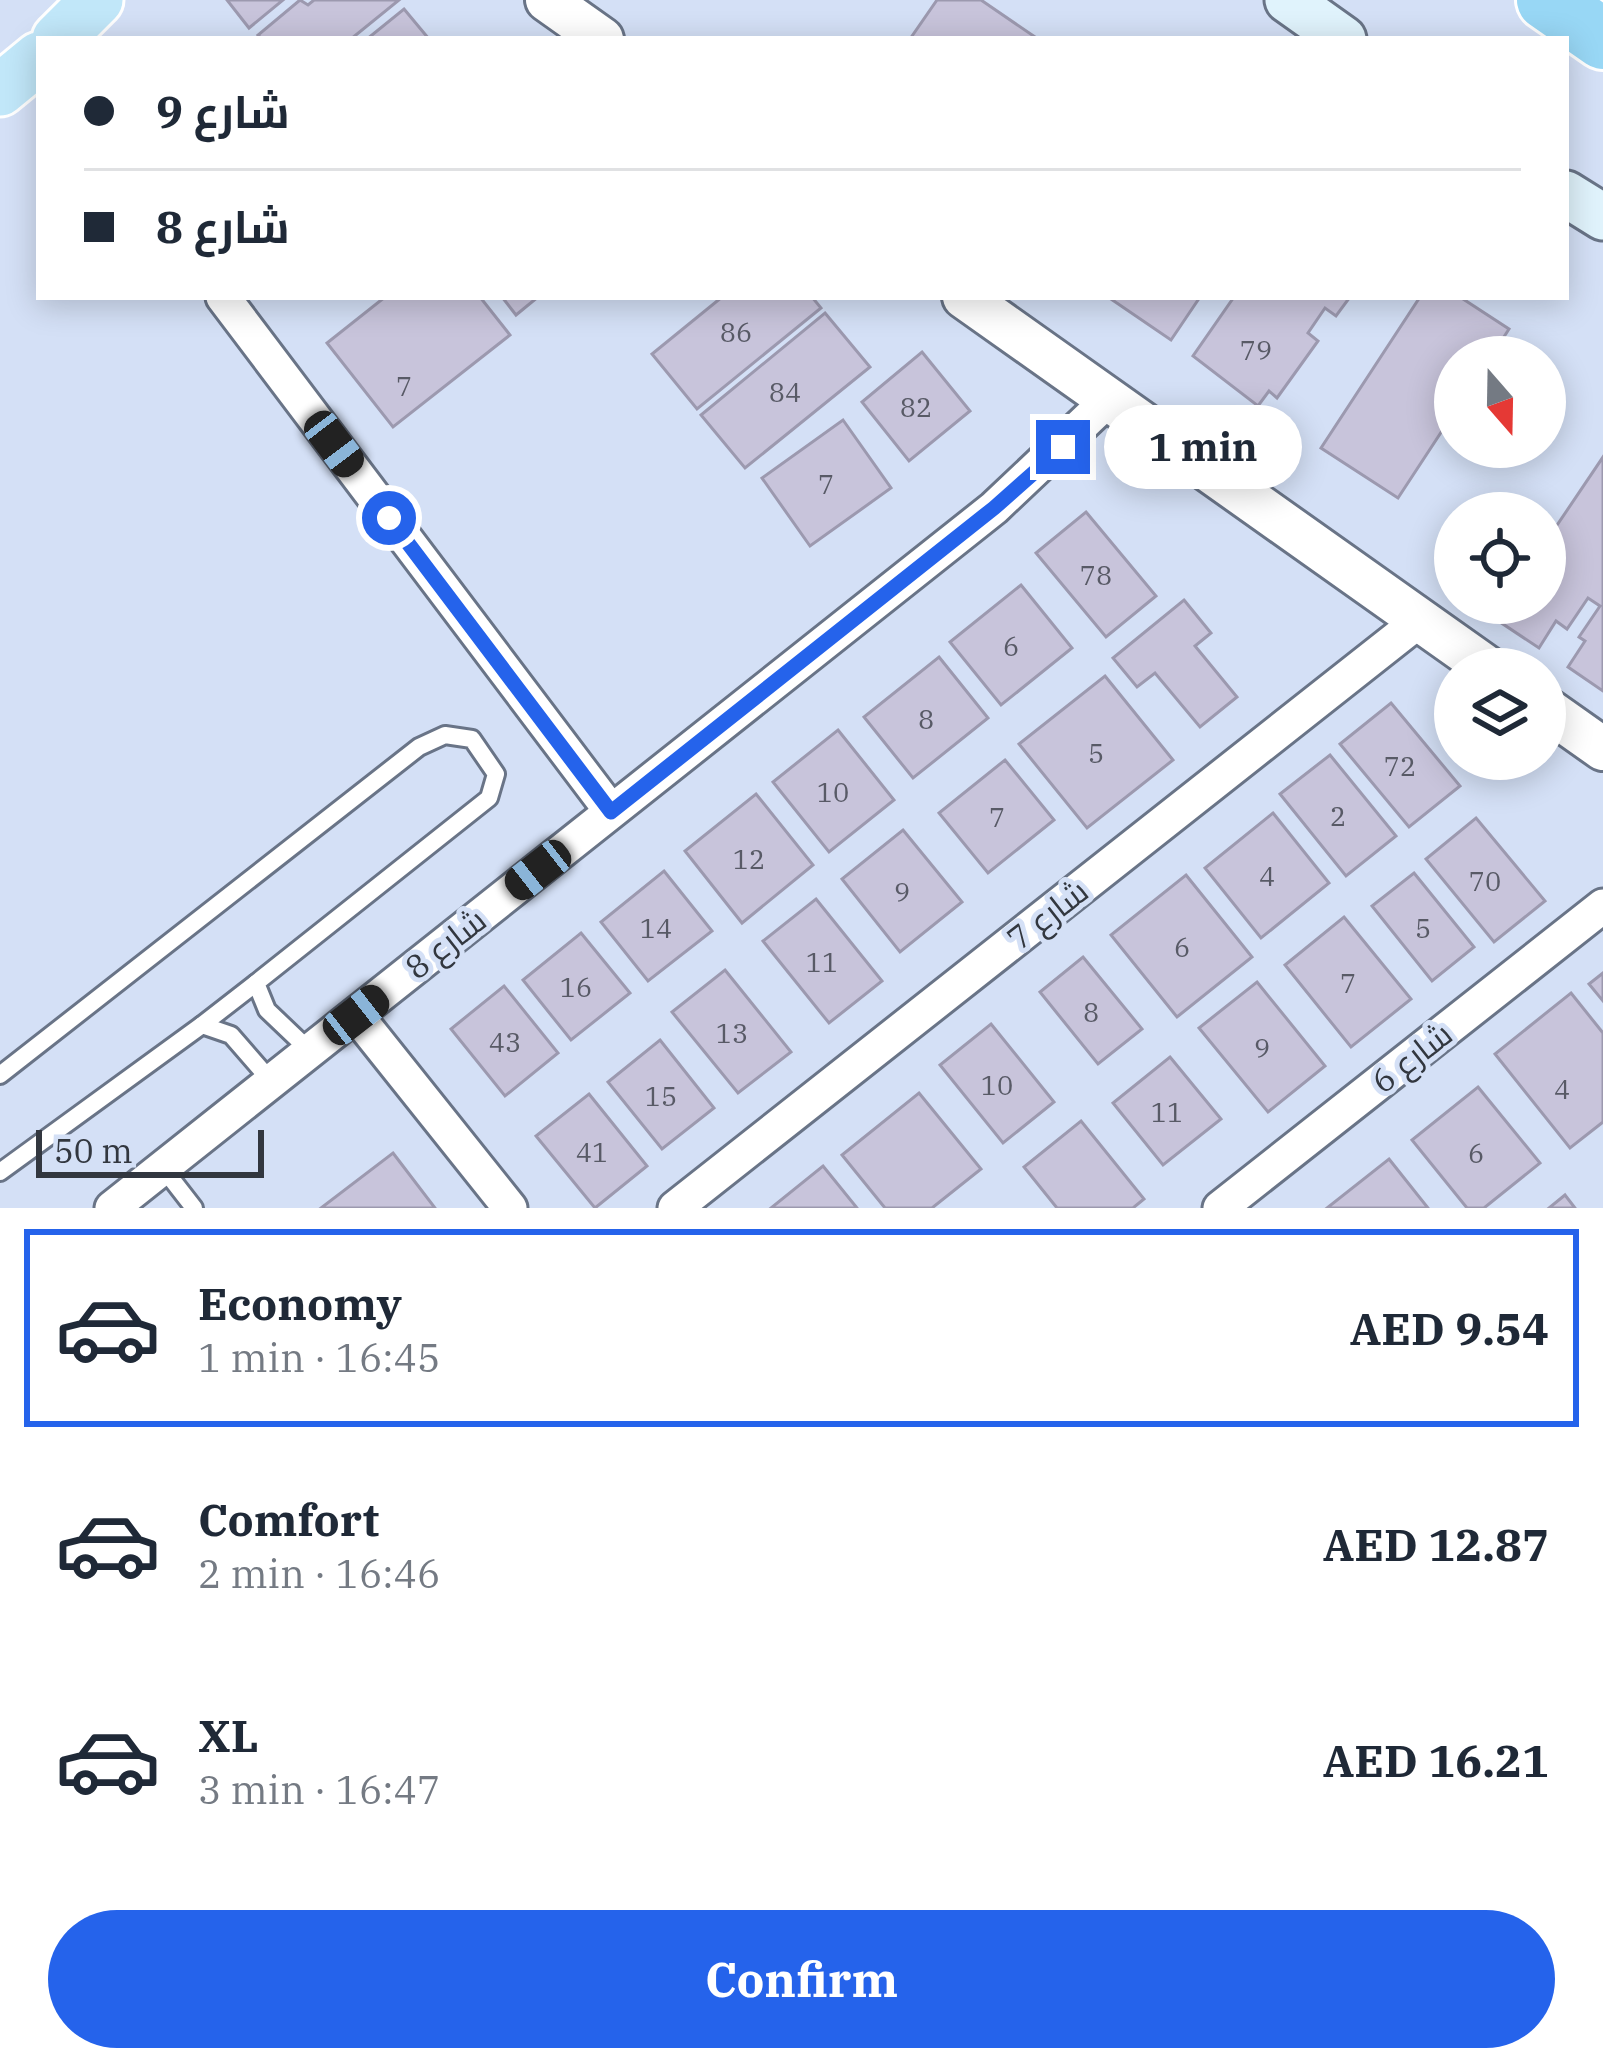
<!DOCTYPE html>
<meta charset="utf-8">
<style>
:root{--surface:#fff;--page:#f2f2f3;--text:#1f2937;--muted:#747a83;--line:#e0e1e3;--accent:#2563eb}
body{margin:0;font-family:"IBM Plex Serif",Cairo,serif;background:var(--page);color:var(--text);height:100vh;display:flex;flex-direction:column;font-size:45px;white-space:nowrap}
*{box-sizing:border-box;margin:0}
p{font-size:39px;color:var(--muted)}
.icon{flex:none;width:66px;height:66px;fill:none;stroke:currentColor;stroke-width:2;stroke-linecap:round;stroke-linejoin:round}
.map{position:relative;height:1208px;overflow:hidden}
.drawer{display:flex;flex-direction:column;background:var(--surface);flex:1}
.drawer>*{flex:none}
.hud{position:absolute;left:36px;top:36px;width:1533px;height:264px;border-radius:0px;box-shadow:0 6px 30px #0003;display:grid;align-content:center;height:264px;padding:0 48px;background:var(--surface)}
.needle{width:78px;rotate:160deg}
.buttons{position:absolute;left:1434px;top:336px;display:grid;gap:24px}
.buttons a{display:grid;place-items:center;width:132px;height:132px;border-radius:50%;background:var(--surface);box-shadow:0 6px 30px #0003;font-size:60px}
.scale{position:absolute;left:36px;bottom:30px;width:228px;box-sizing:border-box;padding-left:12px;border:6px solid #32373f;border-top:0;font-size:33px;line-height:42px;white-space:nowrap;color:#32373f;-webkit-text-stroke:9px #d4e0f6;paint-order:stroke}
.end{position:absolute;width:54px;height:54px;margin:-27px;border:15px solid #2563eb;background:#fff;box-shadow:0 0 0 6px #fff}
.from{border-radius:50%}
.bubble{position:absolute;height:84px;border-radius:42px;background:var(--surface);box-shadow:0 6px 30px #0003;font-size:39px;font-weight:800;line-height:84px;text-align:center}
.car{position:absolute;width:36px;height:72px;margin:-36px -18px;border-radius:15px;box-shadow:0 0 9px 3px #0007;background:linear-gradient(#222 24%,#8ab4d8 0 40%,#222 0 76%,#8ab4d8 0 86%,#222 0)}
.hud b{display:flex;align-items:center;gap:42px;height:114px;font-size:45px}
.hud b+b{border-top:3px solid var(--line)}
.hud i{width:30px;height:30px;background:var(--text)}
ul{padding:21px 0 0;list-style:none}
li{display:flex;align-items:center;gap:36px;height:198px;margin:0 24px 18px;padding:0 24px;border:6px solid transparent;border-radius:0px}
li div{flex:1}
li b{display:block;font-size:45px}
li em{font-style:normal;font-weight:800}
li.on{border-color:var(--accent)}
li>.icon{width:108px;height:108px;stroke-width:1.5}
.action{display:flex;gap:24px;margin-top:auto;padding:24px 48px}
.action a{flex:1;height:138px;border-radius:72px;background:var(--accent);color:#fff;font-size:48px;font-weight:800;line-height:138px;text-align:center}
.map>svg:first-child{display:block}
</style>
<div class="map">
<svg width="1603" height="1208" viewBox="0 0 1603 1208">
<rect width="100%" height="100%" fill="#d4e0f6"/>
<!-- building -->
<g fill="#c8c4db" stroke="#9c99af" stroke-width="3">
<polygon points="227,0 283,0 249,28"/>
<polygon points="300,0 308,5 314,0 399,0 351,39 262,39 258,35"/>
<polygon points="937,0 981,0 1038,39 910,39"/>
<polygon points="404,9 429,39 367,39"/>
<polygon points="385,297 480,297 510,335 393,427 327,343"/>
<polygon points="502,297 538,297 516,315"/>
<polygon points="722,297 812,297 821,308 697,409 652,354"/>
<polygon points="1108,297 1200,297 1171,340"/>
<polygon points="1234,297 1350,297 1336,316 1325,308 1308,333 1318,341 1277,398 1269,391 1258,406 1193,356"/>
<polygon points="1420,297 1460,297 1509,329 1491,357 1455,357 1455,411 1398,498 1321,448"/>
<polygon points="825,313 870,367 745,468 701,415"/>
<polygon points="922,352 970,411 909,461 862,402"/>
<polygon points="843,420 891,488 810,546 762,478"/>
<polygon points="1603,457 1603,691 1568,667 1585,641 1579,637 1600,606 1588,598 1567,629 1556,621 1539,648 1494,618 1505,603 1545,603 1545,543"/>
<polygon points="1086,512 1156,596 1106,637 1036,553"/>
<polygon points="1021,585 1072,648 1001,705 950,642"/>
<polygon points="1184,600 1211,633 1195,646 1237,697 1200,727 1155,673 1137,687 1113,658"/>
<polygon points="939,657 988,718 913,778 864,717"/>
<polygon points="1105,676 1173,760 1087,828 1019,744"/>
<polygon points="1391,703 1460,786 1409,827 1340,744"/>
<polygon points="838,730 894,800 829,852 773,782"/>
<polygon points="1330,755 1396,836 1346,876 1280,794"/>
<polygon points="1005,760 1054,820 988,873 939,813"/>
<polygon points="756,794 813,865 742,923 685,851"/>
<polygon points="1273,813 1329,883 1261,938 1205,868"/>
<polygon points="1476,818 1545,901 1494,942 1426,859"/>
<polygon points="903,830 962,902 900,952 842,879"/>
<polygon points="664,871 712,931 648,981 601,922"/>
<polygon points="1414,873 1474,947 1432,981 1372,906"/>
<polygon points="1186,875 1252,957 1177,1017 1111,935"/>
<polygon points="816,899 882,981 829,1023 763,941"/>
<polygon points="1344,917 1411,999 1351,1047 1285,965"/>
<polygon points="581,933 630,993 571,1040 523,980"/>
<polygon points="1083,957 1142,1029 1098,1064 1040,992"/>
<polygon points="725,970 791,1052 738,1093 672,1012"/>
<polygon points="1603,973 1603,1001 1589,984"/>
<polygon points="1257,982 1325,1066 1268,1112 1199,1028"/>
<polygon points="504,986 558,1053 505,1096 451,1029"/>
<polygon points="1571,993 1603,1033 1603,1122 1570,1148 1495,1054"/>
<polygon points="991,1024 1054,1102 1003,1143 940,1065"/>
<polygon points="660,1040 714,1108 662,1149 608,1082"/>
<polygon points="1170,1057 1221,1119 1163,1165 1113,1103"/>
<polygon points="1478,1087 1540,1163 1484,1208 1467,1208 1412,1140"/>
<polygon points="919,1093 981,1169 932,1208 885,1208 842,1155"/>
<polygon points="589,1094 647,1166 595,1208 536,1136"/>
<polygon points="1081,1121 1144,1199 1133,1208 1057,1208 1024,1167"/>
<polygon points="393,1153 435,1208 321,1208"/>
<polygon points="1389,1159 1428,1208 1327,1208"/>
<polygon points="823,1166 857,1208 771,1208"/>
<polygon points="1565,1195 1575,1208 1549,1208"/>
</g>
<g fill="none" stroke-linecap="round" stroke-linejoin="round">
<defs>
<g id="service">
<polyline points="202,1025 256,983"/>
<polyline points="0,1075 419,747 445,735 472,739 496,774 489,798 256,983 267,1010 310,1051"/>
<polyline points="163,1168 194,1208"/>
<polyline points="0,1172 202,1025 231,1035 271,1081"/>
</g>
<g id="minor">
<polyline points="223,297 611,811"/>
<polyline points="356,1015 510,1208"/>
<polyline points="112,1208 994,508 1108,400"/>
<polyline points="675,1208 1420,620"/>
<polyline points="1220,1208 1603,906"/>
</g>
<g id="tertiary">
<polyline points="547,0 602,39"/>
<polyline points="964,297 1489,669"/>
<polyline points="1545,708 1603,749"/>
</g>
<g id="secondary">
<polyline points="1288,0 1343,39"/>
<polyline points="1566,194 1603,217"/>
</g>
<g id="primary">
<polyline points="58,39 97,0"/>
<polyline points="0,90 39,58"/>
</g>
<polyline id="motorway" points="1547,0 1603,39"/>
</defs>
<!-- service casing -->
<use href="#service" stroke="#697487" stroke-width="22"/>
<!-- minor casing -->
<use href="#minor" stroke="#697487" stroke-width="39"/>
<!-- tertiary casing -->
<use href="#tertiary" stroke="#697487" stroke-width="48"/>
<!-- secondary casing -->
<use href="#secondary" stroke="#697487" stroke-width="51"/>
<!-- primary casing -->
<use href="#primary" stroke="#fff" stroke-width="57"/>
<!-- motorway casing -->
<use href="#motorway" stroke="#fff" stroke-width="66"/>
<!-- service -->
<use href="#service" stroke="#fff" stroke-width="16"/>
<!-- minor -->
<use href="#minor" stroke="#fff" stroke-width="33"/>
<!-- tertiary -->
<use href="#tertiary" stroke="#fff" stroke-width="42"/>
<!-- secondary -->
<use href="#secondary" stroke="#e0f3fc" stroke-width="45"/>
<!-- primary -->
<use href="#primary" stroke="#c1e7f9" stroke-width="51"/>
<!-- motorway -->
<use href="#motorway" stroke="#98d7f5" stroke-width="60"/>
</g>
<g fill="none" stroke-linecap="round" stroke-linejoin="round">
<!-- route -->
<polyline stroke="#2563eb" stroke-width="15" points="389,518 611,812 994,508 1063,447"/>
</g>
<g text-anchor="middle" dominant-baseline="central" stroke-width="10" stroke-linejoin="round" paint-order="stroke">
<!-- number labels -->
<g font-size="27" fill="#585a66">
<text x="736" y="331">86</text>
<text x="1256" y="349">79</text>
<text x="404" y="385">7</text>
<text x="785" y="391">84</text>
<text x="916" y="406">82</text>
<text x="826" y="483">7</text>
<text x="1096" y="574">78</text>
<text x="1011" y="645">6</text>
<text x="926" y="718">8</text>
<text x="1096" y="752">5</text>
<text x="1400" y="765">72</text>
<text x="833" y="791">10</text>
<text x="1338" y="815">2</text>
<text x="997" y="816">7</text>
<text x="749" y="858">12</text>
<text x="1267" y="875">4</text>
<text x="1485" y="880">70</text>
<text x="902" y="891">9</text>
<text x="656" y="927">14</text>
<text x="1423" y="927">5</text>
<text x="1182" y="946">6</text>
<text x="822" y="961">11</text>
<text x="1348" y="982">7</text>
<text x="576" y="986">16</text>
<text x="1091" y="1011">8</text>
<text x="732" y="1032">13</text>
<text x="505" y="1041">43</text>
<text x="1262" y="1047">9</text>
<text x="997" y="1084">10</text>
<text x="1562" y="1088">4</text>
<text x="661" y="1095">15</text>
<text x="1167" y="1111">11</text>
<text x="592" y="1151">41</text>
<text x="1476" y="1152">6</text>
</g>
<!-- street labels -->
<g font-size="33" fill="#32373f" stroke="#d4e0f6">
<text transform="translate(1047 914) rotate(-38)">شارع 7</text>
<text transform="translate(445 943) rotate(-38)">شارع 8</text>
<text transform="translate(1411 1057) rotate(-38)">شارع 6</text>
</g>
</g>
</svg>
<div class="buttons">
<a><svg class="needle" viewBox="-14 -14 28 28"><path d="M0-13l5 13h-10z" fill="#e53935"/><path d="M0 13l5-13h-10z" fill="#747a83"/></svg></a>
<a><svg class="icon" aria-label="locate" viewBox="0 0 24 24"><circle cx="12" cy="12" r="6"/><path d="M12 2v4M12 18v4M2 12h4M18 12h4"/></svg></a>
<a><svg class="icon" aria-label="layers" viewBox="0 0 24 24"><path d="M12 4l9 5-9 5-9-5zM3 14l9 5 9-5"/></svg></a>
</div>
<div class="scale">50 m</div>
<i class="end from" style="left:389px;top:518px"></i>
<i class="end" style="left:1063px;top:447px"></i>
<div class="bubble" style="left:1104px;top:405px;width:198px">1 min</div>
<i class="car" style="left:334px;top:444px;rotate:143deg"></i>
<i class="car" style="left:538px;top:870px;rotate:232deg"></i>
<i class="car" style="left:356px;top:1015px;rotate:52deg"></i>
<div class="hud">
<b><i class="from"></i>شارع 9</b>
<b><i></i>شارع 8</b>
</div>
</div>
<section class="drawer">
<ul>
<li class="on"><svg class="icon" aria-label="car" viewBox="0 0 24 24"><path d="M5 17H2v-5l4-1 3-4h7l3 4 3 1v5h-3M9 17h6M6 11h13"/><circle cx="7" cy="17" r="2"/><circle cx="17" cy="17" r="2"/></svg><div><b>Economy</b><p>1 min · 16:45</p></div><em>AED 9.54</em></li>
<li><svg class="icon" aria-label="car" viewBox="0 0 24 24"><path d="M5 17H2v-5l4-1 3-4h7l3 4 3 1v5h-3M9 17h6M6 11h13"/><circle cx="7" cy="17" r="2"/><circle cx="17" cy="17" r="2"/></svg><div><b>Comfort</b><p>2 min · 16:46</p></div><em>AED 12.87</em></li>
<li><svg class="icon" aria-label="car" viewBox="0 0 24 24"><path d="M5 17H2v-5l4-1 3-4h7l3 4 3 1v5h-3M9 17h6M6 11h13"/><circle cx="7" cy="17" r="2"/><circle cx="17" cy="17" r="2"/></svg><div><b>XL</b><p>3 min · 16:47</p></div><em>AED 16.21</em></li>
</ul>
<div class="action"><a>Confirm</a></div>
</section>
